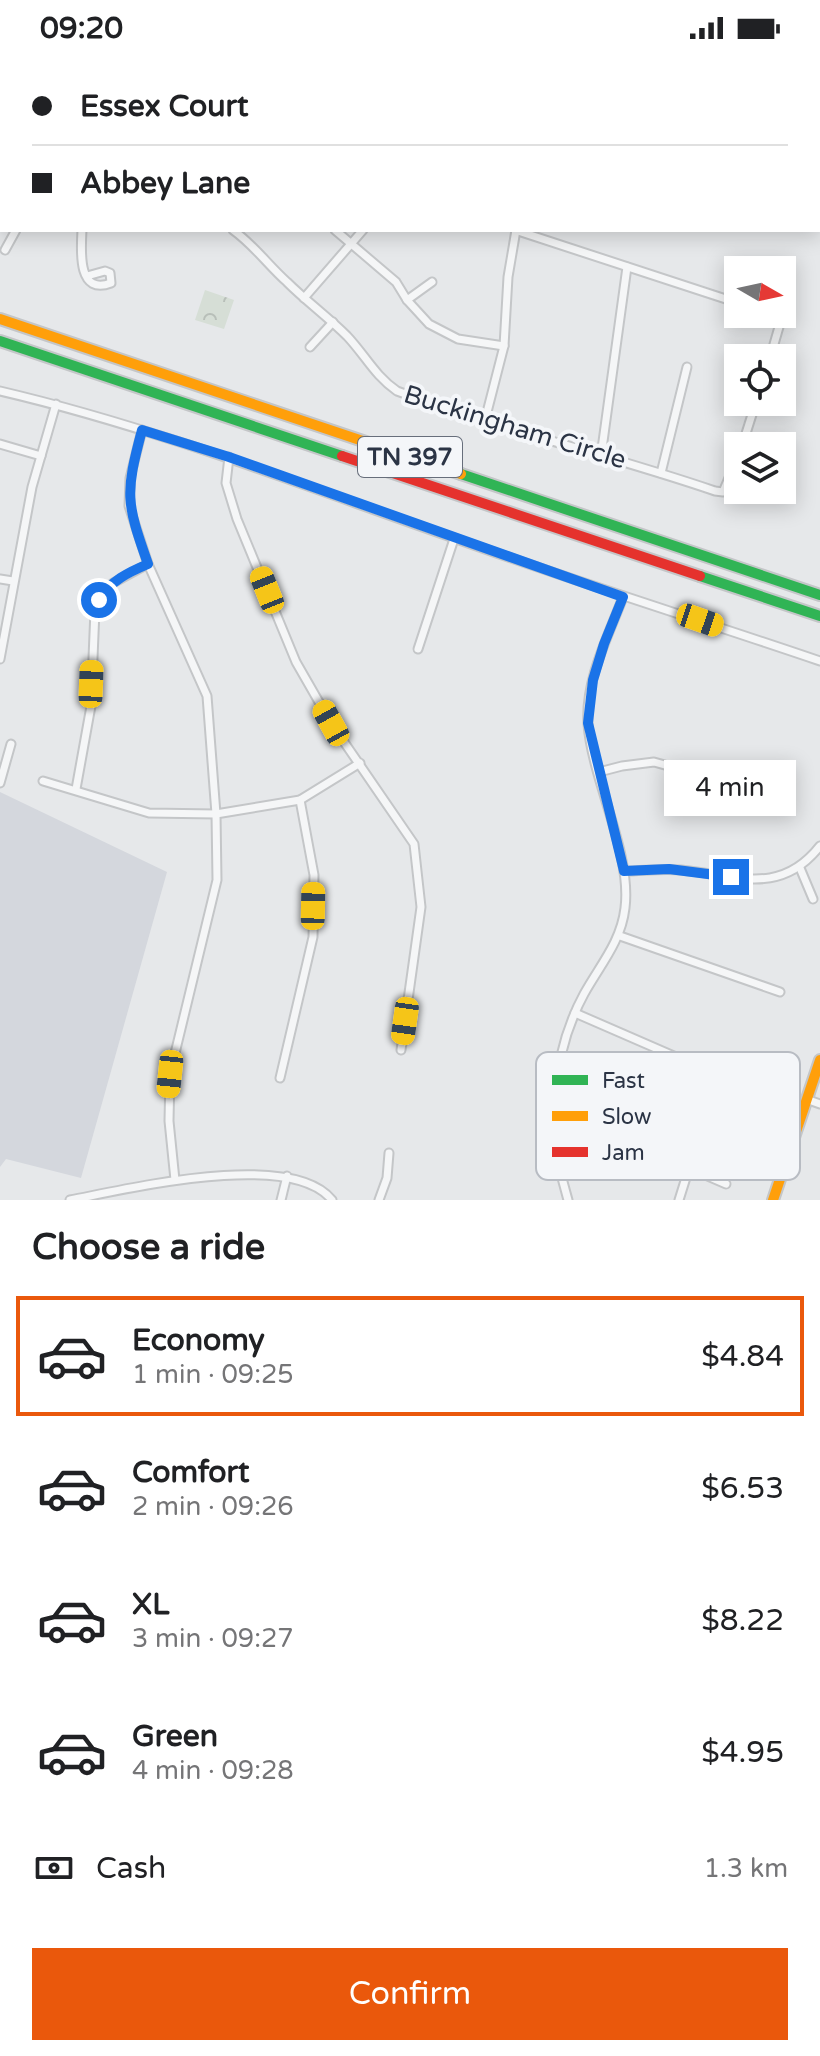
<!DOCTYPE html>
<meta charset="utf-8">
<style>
:root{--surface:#fff;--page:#f6f6f6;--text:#202124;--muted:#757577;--line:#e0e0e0;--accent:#ea580c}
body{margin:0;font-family:"Varela Round",sans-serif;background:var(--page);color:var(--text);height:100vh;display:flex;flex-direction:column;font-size:30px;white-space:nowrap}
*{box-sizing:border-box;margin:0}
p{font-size:26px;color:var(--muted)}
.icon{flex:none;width:44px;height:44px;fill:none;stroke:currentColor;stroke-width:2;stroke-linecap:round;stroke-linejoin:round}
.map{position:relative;height:1144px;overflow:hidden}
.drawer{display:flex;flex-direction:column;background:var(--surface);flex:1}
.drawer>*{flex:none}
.banner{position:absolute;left:0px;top:0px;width:820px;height:176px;box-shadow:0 4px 20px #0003;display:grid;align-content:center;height:176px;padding:0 32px;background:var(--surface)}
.needle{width:52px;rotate:99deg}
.buttons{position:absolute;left:724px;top:200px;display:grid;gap:16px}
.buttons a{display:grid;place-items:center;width:72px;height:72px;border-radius:0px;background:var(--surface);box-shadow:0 4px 20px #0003;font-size:40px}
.end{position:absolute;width:36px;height:36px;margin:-18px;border:10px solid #1a73e8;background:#fff;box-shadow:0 0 0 4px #fff}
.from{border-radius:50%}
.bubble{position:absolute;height:56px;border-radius:0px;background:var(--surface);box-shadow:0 4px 20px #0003;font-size:26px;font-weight:600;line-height:56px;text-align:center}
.car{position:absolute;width:24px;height:48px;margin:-24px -12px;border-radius:10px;box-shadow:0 0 6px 2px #0007;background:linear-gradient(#f5c518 24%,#345 0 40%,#f5c518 0 76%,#345 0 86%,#f5c518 0)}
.banner b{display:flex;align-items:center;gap:28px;height:76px;font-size:30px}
.banner b+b{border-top:2px solid var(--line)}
.banner i{width:20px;height:20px;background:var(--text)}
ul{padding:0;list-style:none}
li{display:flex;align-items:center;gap:24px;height:120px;margin:0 16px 12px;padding:0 16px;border:4px solid transparent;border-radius:0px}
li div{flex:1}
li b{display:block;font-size:30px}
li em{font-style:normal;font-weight:600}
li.selected{border-color:var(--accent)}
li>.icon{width:72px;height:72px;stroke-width:1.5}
h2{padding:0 32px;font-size:36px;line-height:96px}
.pay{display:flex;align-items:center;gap:20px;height:88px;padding:0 32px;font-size:30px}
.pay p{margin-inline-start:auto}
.cta{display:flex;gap:16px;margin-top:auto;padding:16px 32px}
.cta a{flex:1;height:92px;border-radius:0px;background:var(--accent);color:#fff;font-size:32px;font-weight:600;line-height:92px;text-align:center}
.status{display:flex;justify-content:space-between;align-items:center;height:56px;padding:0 40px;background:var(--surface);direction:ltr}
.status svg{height:22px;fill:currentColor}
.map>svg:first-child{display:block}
</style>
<div class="status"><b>09:20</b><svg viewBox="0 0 49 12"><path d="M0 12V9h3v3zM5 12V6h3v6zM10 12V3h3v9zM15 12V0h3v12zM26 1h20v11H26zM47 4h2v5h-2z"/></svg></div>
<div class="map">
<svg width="820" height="1144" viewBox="0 0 820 1144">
<defs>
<pattern id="park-crowns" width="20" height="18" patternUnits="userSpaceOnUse" patternTransform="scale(2)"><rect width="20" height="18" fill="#d6ded6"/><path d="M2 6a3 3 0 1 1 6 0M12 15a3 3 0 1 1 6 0" fill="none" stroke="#b8bfb9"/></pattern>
</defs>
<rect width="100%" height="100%" fill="#e6e8ea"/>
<!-- built -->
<polygon fill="#d4d7dd" points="0,736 167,816 81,1122 6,1103 0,1111"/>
<!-- park -->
<polygon fill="url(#park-crowns)" points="205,234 234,244 224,273 195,264"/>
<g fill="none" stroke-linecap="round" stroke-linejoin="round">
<defs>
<g id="street">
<polyline points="56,0 57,2"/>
<polyline points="243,0 245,2"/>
<polyline points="489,0 493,2"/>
<polyline points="384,2 385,0"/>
<polyline points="817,2 818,0"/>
<polyline points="818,54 820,55"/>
<polyline points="0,128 2,128"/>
<polyline points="0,137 2,137"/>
<path d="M82,174C81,194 77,240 111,227L110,217L105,215L87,220"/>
<path d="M233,174C254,189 268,209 287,226C306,245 328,261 347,280C365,299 375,320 397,335C501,374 610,399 715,435L723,436L738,401"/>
<polyline points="335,174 396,226 407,244 429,268 458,283 504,290"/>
<polyline points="515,174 738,247"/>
<polyline points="5,194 16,174"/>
<polyline points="304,242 363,174"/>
<polyline points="407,244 432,226"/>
<polyline points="310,291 333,266"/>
<polyline points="770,302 781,264 771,258"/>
<path d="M0,335C154,371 302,429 451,481C573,525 697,563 820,605"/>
<polyline points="485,364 504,290 508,221 516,174"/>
<polyline points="142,374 130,422 129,450 148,508 207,640 216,758 217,824 170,1018 169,1065 175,1124"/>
<polyline points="0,388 41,400"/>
<polyline points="742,390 756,346"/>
<polyline points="601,400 627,211"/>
<polyline points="229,401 226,427 237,463 296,606 331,667 414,788 421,851 401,994"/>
<polyline points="661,417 687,311"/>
<polyline points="0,523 13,525"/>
<polyline points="418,593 454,483"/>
<polyline points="0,603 32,431 56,348"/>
<polyline points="599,716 622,710 654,706 750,733"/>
<polyline points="43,725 149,757 216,758 300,744 360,707"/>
<polyline points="0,727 11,688"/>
<polyline points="76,733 91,650 95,554 103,538 113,527 148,508"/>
<polyline points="800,812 813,843"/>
<path d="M624,815C643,815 662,812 681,814C736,819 780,841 820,790"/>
<polyline points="620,880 780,936"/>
<polyline points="575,957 752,1034"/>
<polyline points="280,1022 313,881 314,819 300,744"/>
<polyline points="806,1043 820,1048"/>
<polyline points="643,1092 726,1128"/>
<path d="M70,1144C128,1133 291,1093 332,1144"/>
<polyline points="281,1144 287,1120"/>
<polyline points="379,1144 387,1122 389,1097"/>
<path d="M568,1144C547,1077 550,1001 584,938C600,909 621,886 625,852C632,797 592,724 588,668C585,624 608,581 623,541"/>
<polyline points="679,1144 689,1112"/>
</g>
<g id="fast">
<polyline points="0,285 342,400"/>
<polyline points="461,418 820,539"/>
<polyline points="700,520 820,560"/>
</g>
<g id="slow">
<polyline points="0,263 461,418"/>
<polyline points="773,1144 820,1004"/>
</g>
<polyline id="jam" points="342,400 700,520"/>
</defs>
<!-- street casing -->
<use href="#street" stroke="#c4c6c8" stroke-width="11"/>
<!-- fast casing -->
<use href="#fast" stroke="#c4c6c8" stroke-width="14"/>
<!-- slow casing -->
<use href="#slow" stroke="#c4c6c8" stroke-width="14"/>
<!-- jam casing -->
<use href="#jam" stroke="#c4c6c8" stroke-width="14"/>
<!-- street -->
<use href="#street" stroke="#f5f6f7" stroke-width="7"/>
<!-- fast -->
<use href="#fast" stroke="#30b455" stroke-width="10"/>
<!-- slow -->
<use href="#slow" stroke="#ff9f0a" stroke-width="10"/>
<!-- jam -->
<use href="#jam" stroke="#e5322d" stroke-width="10"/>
</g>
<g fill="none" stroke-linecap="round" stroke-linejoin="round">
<!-- route -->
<path stroke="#1a73e8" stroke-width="10" d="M99,544C110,525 129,516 148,508C126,446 125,438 142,374L229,401L623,541L604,588L593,624L588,667L624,815L669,813L731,821"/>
</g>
<g text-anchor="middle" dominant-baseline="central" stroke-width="8" stroke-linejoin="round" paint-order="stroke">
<!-- shield labels -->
<rect fill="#f4f6f9" stroke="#676e7b" stroke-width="2" x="358" y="381" width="104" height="40" rx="6"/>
<g font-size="24" font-weight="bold" fill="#2b3445">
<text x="410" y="401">TN 397</text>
</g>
<!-- street labels -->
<g font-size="26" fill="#2b3445" stroke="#f4f6f9">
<text transform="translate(515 371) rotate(17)">Buckingham Circle</text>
</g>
</g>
<!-- legend -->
<rect x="536" y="996" width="264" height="128" rx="12" fill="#f4f6f9" stroke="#b8bcc3" stroke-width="2"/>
<rect x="552" y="1019" width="36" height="10" fill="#30b455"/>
<rect x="552" y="1055" width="36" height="10" fill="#ff9f0a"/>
<rect x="552" y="1091" width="36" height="10" fill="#e5322d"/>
<g font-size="22" fill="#2b3445">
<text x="602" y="1032">Fast</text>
<text x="602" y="1068">Slow</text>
<text x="602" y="1104">Jam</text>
</g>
</svg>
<div class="buttons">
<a><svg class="needle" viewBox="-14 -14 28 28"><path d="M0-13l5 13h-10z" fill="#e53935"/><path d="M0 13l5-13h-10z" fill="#757577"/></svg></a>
<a><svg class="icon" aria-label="locate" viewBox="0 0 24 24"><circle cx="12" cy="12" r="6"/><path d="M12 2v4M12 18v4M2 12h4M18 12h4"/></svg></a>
<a><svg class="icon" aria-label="layers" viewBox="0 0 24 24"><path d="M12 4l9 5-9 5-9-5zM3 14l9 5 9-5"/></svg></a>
</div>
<i class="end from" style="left:99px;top:544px"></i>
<i class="end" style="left:731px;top:821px"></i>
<div class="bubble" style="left:664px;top:704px;width:132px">4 min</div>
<i class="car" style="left:267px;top:534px;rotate:338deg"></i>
<i class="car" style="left:700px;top:564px;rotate:109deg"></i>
<i class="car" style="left:91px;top:628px;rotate:2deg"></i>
<i class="car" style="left:331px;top:667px;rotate:331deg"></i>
<i class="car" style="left:313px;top:850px;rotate:1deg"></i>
<i class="car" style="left:405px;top:965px;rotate:188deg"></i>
<i class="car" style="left:170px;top:1018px;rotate:186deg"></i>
<div class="banner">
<b><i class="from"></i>Essex Court</b>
<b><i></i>Abbey Lane</b>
</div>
</div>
<section class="drawer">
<h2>Choose a ride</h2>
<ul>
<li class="selected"><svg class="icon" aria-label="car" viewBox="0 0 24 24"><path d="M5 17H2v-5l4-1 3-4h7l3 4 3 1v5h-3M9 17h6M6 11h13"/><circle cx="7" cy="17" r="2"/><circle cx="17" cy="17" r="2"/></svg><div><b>Economy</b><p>1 min · 09:25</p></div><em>$4.84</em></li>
<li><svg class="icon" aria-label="car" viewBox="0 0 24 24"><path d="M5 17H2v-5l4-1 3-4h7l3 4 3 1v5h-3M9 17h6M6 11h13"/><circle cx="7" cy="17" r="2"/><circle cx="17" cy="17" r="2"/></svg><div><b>Comfort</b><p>2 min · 09:26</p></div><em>$6.53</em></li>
<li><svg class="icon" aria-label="car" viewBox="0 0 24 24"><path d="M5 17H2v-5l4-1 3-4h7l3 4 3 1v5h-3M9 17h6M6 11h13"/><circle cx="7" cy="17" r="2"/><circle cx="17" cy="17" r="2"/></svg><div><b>XL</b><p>3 min · 09:27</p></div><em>$8.22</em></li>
<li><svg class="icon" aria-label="car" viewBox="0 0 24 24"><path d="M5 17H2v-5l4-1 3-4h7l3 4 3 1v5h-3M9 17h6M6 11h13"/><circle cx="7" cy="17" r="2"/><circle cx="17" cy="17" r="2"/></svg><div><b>Green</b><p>4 min · 09:28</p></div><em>$4.95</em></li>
</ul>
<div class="pay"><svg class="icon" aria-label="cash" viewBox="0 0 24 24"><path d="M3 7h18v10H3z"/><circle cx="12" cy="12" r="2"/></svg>Cash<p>1.3 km</p></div>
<div class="cta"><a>Confirm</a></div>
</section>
